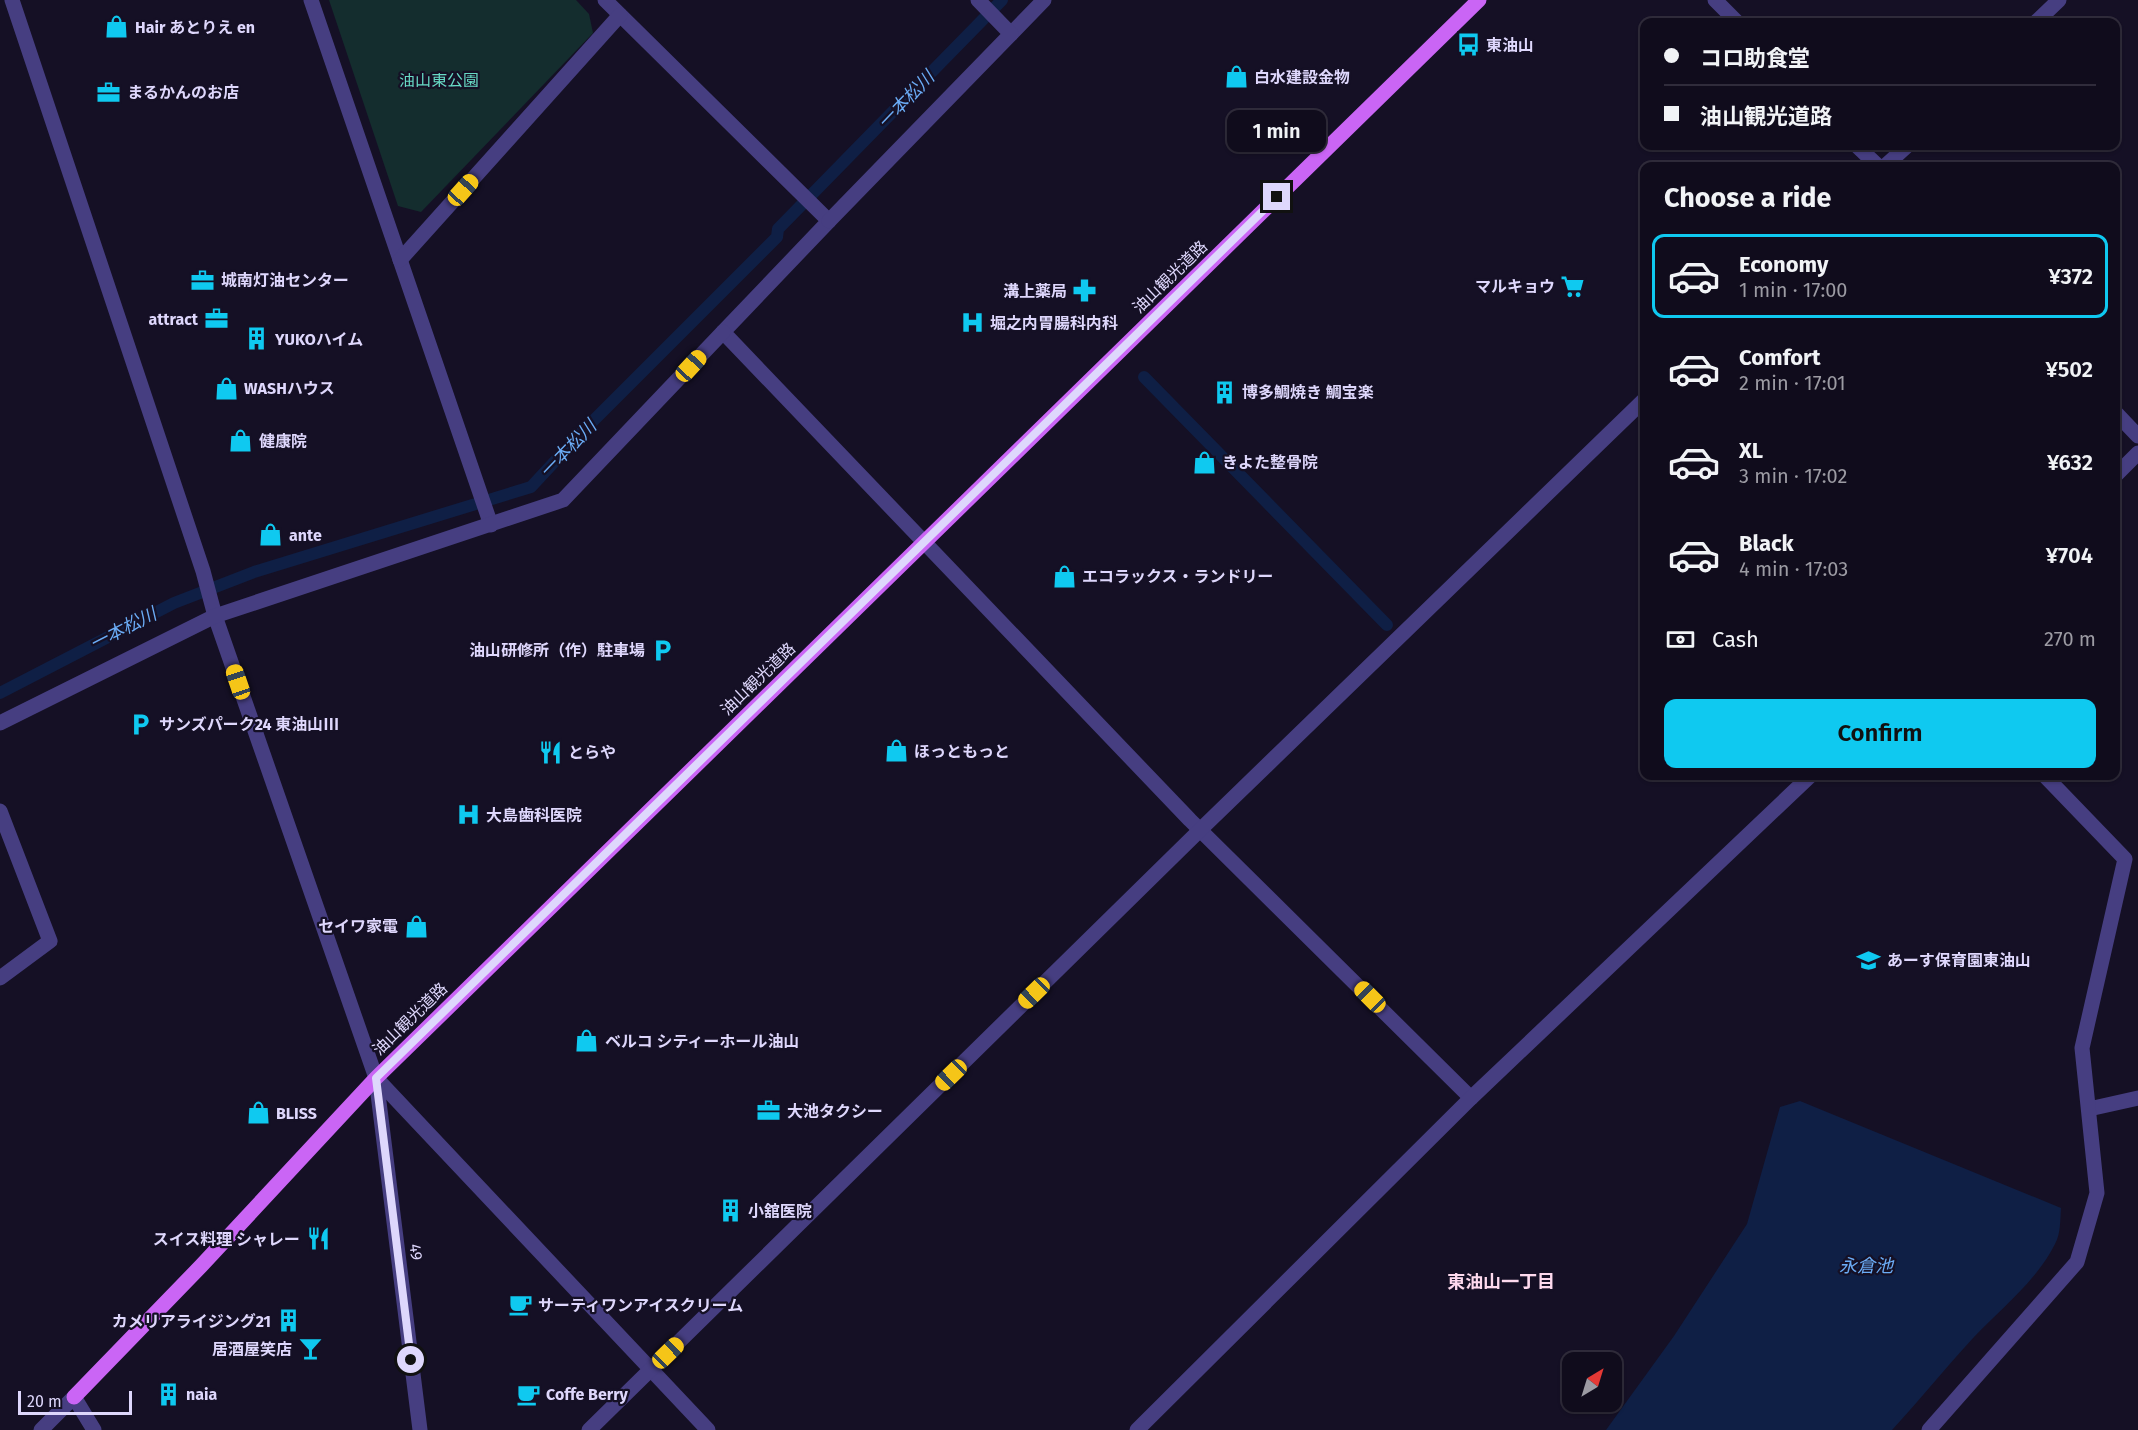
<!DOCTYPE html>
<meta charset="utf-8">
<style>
:root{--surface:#100c1c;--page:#1e1a29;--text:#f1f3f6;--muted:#9c9ba3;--line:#302c3b;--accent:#0fc9f0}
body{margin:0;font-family:"Fira Sans","Noto Sans JP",sans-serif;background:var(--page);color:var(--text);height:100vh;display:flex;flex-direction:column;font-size:22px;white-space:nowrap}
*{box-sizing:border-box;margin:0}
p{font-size:20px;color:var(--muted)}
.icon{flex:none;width:33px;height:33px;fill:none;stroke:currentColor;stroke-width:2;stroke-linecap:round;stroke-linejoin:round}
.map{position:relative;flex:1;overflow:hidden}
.side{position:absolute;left:1640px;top:162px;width:480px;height:618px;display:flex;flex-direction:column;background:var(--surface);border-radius:12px;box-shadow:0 2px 4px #0004,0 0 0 2px var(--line)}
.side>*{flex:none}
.banner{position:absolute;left:1640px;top:18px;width:480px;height:132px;border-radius:12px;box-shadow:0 2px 4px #0004,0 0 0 2px var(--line);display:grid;align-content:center;height:132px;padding:0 24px;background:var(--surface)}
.needle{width:39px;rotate:38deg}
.controls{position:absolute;left:1562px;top:1352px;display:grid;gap:12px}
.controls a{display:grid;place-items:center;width:60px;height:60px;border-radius:12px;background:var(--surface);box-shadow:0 2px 4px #0004,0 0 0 2px var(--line);font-size:30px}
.scale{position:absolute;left:18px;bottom:15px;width:114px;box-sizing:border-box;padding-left:6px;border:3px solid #ded7fc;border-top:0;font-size:16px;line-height:21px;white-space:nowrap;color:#ded7fc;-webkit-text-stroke:4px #151025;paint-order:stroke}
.end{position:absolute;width:27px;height:27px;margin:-14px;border:8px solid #ded7fc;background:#111;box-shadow:0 0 0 3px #111}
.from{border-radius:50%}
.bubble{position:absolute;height:42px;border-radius:12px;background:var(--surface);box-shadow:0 2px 4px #0004,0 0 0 2px var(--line);font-size:20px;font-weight:600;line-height:42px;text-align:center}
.car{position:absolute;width:18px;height:36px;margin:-18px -9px;border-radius:8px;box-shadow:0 0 4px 2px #0007;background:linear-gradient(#f5c518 24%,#345 0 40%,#f5c518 0 76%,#345 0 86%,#f5c518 0)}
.banner b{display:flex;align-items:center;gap:21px;height:57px;font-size:22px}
.banner b+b{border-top:2px solid var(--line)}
.banner i{width:15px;height:15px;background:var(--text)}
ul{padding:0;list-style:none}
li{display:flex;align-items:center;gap:18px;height:84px;margin:0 12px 9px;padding:0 12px;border:3px solid transparent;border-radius:12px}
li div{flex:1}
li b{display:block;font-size:22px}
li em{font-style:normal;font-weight:600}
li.active{border-color:var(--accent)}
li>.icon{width:54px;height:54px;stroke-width:1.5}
h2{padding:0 24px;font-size:27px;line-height:72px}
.pay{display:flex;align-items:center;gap:15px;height:66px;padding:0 24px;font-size:22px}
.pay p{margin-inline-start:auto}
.cta{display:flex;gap:12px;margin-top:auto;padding:12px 24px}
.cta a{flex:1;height:69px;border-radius:12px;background:var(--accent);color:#111;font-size:24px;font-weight:600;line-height:69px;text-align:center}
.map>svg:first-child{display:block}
</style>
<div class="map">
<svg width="2138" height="1430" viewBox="0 0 2138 1430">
<rect width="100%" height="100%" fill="#151025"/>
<!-- green -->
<polygon fill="#142d2e" points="329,0 576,0 589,14 593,33 421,212 398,206"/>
<!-- water -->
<path fill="#0f1f45" d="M1800,1101L2061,1208C2060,1220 2061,1233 2055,1244C2037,1280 2002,1308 1974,1337C1946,1367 1920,1400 1892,1430H1606L1674,1336L1747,1224L1780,1107Z"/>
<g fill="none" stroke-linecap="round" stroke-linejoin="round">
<!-- stream -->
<g stroke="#0f1f45" stroke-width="12">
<polyline points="1144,377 1387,625"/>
<polyline points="0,693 174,603 254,572 531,487 584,430 777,237 778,229 1002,0"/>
</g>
<!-- minor -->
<g stroke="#463e81" stroke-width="15">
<polyline points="12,0 203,571 215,616 376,1078 708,1430"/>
<polyline points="311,0 491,525"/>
<polyline points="605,0 829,221 723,332 1190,820 1471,1098"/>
<polyline points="1715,0 1737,22"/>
<polyline points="2036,22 2059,0"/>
<polyline points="1011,34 1044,0"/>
<polyline points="1857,146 1878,166"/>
<polyline points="1885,166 1907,146"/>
<polyline points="829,221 1011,34 978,0"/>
<polyline points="400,260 620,15"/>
<polyline points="2115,412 2138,436"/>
<polyline points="2115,476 2138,453"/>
<polyline points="0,723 215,616 563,500 723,332"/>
<polyline points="0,811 50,941 0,978"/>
<polyline points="376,1078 420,1430"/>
<polyline points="2089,1109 2138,1098"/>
<polyline points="41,1430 74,1397 94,1430"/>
<polyline points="589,1430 1200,830 1644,400"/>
<polyline points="1137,1430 1471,1098 1810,776"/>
<polyline points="1929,1430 2077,1262 2097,1193 2082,1048 2125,859 2045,776"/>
</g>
<!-- major -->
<polyline stroke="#ca65f5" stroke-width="15" points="74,1397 201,1266 376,1078 1479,0"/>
</g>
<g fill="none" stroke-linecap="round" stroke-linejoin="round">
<!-- route -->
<polyline stroke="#ded7fc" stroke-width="8" points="411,1360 376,1078 1277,197"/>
</g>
<!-- icons -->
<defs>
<symbol id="shop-bare" viewBox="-9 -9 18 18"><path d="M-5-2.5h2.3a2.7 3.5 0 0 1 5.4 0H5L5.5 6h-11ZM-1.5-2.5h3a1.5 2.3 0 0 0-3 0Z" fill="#0fc9f0" stroke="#151025" stroke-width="2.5" paint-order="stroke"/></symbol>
<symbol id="bus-bare" viewBox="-9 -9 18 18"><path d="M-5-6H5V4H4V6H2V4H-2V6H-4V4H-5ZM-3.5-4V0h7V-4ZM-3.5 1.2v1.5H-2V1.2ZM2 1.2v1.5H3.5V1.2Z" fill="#0fc9f0" stroke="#151025" stroke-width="2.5" paint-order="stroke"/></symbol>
<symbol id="office-bare" viewBox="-9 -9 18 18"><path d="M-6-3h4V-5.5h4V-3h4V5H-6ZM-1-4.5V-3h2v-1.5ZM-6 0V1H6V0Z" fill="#0fc9f0" stroke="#151025" stroke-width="2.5" paint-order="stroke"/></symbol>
<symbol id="supermarket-bare" viewBox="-9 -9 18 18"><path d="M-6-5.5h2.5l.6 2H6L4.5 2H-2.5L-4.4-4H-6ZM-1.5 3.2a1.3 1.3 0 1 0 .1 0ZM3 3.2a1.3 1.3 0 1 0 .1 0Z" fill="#0fc9f0" stroke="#151025" stroke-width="2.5" paint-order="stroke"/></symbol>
<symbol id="pharmacy-bare" viewBox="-9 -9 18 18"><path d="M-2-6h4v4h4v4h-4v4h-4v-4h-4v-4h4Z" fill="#0fc9f0" stroke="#151025" stroke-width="2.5" paint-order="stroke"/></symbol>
<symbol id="hospital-bare" viewBox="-9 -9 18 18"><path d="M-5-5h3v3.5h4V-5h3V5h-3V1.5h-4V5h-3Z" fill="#0fc9f0" stroke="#151025" stroke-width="2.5" paint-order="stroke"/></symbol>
<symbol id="building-bare" viewBox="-9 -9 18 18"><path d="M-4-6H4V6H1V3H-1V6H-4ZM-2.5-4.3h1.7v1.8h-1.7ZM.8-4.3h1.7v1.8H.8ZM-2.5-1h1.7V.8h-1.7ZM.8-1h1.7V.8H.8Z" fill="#0fc9f0" stroke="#151025" stroke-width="2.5" paint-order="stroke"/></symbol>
<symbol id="parking-bare" viewBox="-9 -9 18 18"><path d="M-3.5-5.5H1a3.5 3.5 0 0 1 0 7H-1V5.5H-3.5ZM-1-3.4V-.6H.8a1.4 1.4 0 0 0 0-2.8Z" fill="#0fc9f0" stroke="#151025" stroke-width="2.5" paint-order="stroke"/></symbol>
<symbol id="restaurant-bare" viewBox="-9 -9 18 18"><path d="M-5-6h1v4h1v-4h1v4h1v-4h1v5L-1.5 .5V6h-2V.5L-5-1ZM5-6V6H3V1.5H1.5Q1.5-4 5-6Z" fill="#0fc9f0" stroke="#151025" stroke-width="2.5" paint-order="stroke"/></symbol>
<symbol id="school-bare" viewBox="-9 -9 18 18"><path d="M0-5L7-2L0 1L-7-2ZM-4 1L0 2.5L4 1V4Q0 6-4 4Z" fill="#0fc9f0" stroke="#151025" stroke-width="2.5" paint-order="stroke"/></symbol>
<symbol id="cafe-bare" viewBox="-9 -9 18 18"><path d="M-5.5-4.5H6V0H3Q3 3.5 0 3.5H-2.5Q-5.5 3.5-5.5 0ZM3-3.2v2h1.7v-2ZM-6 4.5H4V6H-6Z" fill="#0fc9f0" stroke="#151025" stroke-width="2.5" paint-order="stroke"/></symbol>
<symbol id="bar-bare" viewBox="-9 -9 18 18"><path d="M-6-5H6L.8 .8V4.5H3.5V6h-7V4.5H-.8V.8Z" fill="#0fc9f0" stroke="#151025" stroke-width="2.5" paint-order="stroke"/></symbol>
</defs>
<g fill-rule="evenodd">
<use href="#shop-bare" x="100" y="10" width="33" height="33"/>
<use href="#bus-bare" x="1452" y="28" width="33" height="33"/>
<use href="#shop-bare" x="1220" y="60" width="33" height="33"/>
<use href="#office-bare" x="92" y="76" width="33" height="33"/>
<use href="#office-bare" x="186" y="264" width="33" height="33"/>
<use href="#supermarket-bare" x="1556" y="270" width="33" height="33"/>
<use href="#pharmacy-bare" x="1068" y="274" width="33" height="33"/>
<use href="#office-bare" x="200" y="302" width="33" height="33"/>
<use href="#hospital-bare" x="956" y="306" width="33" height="33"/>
<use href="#building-bare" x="240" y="322" width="33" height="33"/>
<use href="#shop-bare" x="210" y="372" width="33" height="33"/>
<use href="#building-bare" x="1208" y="376" width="33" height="33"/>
<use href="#shop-bare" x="224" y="424" width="33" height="33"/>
<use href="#shop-bare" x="1188" y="446" width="33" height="33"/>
<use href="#shop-bare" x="254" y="518" width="33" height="33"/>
<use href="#shop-bare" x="1048" y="560" width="33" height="33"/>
<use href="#parking-bare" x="646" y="634" width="33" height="33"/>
<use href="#parking-bare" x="124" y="708" width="33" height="33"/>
<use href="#shop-bare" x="880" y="734" width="33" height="33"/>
<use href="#restaurant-bare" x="534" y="736" width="33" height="33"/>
<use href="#hospital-bare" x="452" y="798" width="33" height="33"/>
<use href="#shop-bare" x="400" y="910" width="33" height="33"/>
<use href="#school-bare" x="1852" y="944" width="33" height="33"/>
<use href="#shop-bare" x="570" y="1024" width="33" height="33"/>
<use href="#office-bare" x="752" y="1094" width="33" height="33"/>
<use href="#shop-bare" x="242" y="1096" width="33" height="33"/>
<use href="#building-bare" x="714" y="1194" width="33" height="33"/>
<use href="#restaurant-bare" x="302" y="1222" width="33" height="33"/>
<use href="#cafe-bare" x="504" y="1288" width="33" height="33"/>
<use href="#building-bare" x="272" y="1304" width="33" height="33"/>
<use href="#bar-bare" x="294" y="1332" width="33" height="33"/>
<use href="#building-bare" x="152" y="1378" width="33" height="33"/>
<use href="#cafe-bare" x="512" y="1378" width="33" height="33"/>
</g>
<g text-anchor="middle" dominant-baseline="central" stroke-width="4.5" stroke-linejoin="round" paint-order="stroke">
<!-- poi labels -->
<g font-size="16" font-weight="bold" fill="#ded7fc" stroke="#151025" text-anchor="start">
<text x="135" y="27">Hair あとりえ en</text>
<text x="1486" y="45">東油山</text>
<text x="1254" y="77">白水建設金物</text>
<text x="127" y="92">まるかんのお店</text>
<text x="221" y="280">城南灯油センター</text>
<text x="1555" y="286" text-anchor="end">マルキョウ</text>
<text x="1067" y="291" text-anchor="end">溝上薬局</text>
<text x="198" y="319" text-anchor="end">attract</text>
<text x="990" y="323">堀之内胃腸科内科</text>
<text x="275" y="339">YUKOハイム</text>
<text x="244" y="388">WASHハウス</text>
<text x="1242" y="392">博多鯛焼き 鯛宝楽</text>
<text x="259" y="441">健康院</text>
<text x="1222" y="462">きよた整骨院</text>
<text x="289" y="535">ante</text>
<text x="1082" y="576">エコラックス・ランドリー</text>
<text x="645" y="650" text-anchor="end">油山研修所（作）駐車場</text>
<text x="159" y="724">サンズパーク24 東油山Ⅲ</text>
<text x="914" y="751">ほっともっと</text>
<text x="568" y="752">とらや</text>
<text x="486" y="815">大島歯科医院</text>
<text x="398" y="926" text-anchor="end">セイワ家電</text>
<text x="1887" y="960">あーす保育園東油山</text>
<text x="605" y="1041">ベルコ シティーホール油山</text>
<text x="787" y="1111">大池タクシー</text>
<text x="276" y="1113">BLISS</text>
<text x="748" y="1211">小舘医院</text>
<text x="300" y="1239" text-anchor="end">スイス料理 シャレー</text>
<text x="538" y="1305">サーティワンアイスクリーム</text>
<text x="271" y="1321" text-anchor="end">カメリアライジング21</text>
<text x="292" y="1349" text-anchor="end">居酒屋笑店</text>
<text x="186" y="1394">naia</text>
<text x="546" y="1394">Coffe Berry</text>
</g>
<!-- park labels -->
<g font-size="16" fill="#67d8c4" stroke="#151025">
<text x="439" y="80">油山東公園</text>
</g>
<!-- street labels -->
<g font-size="16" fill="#ded7fc" stroke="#151025">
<text transform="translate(1170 277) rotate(-44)">油山観光道路</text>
<text transform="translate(758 679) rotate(-44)">油山観光道路</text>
<text transform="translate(410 1019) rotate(-44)">油山観光道路</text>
<text transform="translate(416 1252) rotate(83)">49</text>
</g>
<!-- water labels -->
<g font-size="18" font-style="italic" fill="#6bacf6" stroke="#151025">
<text transform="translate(906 100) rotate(-46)">一本松川</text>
<text transform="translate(568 449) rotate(-46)">一本松川</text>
<text transform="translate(123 629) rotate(-27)">一本松川</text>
<text x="1866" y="1266">永倉池</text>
</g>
<!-- neighbourhood labels -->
<g font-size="18" font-weight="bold" fill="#fdd9ed" stroke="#151025">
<text x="1501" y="1282">東油山一丁目</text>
</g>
</g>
</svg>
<div class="controls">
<a><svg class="needle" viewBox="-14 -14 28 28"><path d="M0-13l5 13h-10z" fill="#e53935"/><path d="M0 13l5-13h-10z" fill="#9c9ba3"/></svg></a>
</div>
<div class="scale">20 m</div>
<i class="end from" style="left:411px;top:1360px"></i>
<i class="end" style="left:1277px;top:197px"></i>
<div class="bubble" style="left:1227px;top:110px;width:99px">1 min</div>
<i class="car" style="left:463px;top:190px;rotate:42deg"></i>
<i class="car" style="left:691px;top:366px;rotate:43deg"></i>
<i class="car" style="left:238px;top:682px;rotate:341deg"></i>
<i class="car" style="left:1034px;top:993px;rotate:226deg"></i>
<i class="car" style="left:1370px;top:997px;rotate:315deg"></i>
<i class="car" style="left:951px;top:1075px;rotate:226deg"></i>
<i class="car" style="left:668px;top:1353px;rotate:46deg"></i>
<div class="banner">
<b><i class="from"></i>コロ助食堂</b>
<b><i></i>油山観光道路</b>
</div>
<section class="side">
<h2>Choose a ride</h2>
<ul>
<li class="active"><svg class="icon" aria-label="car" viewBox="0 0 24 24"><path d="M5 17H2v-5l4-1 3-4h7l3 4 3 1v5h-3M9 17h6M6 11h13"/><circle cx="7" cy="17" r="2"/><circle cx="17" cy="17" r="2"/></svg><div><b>Economy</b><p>1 min · 17:00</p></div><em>¥372</em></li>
<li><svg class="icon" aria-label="car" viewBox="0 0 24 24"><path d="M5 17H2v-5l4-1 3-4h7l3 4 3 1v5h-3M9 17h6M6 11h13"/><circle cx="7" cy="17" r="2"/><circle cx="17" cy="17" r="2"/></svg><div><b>Comfort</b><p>2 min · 17:01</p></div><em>¥502</em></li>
<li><svg class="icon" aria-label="car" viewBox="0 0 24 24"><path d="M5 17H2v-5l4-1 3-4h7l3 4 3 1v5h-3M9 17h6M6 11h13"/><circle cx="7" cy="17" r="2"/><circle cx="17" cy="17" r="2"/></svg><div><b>XL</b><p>3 min · 17:02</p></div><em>¥632</em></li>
<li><svg class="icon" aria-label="car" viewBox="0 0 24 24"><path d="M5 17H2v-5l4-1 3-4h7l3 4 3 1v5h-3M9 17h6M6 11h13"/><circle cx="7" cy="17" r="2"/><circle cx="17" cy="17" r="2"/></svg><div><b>Black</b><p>4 min · 17:03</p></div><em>¥704</em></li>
</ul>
<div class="pay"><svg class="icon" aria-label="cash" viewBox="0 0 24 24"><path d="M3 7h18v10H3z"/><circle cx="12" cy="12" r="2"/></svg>Cash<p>270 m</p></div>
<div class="cta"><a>Confirm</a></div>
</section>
</div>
